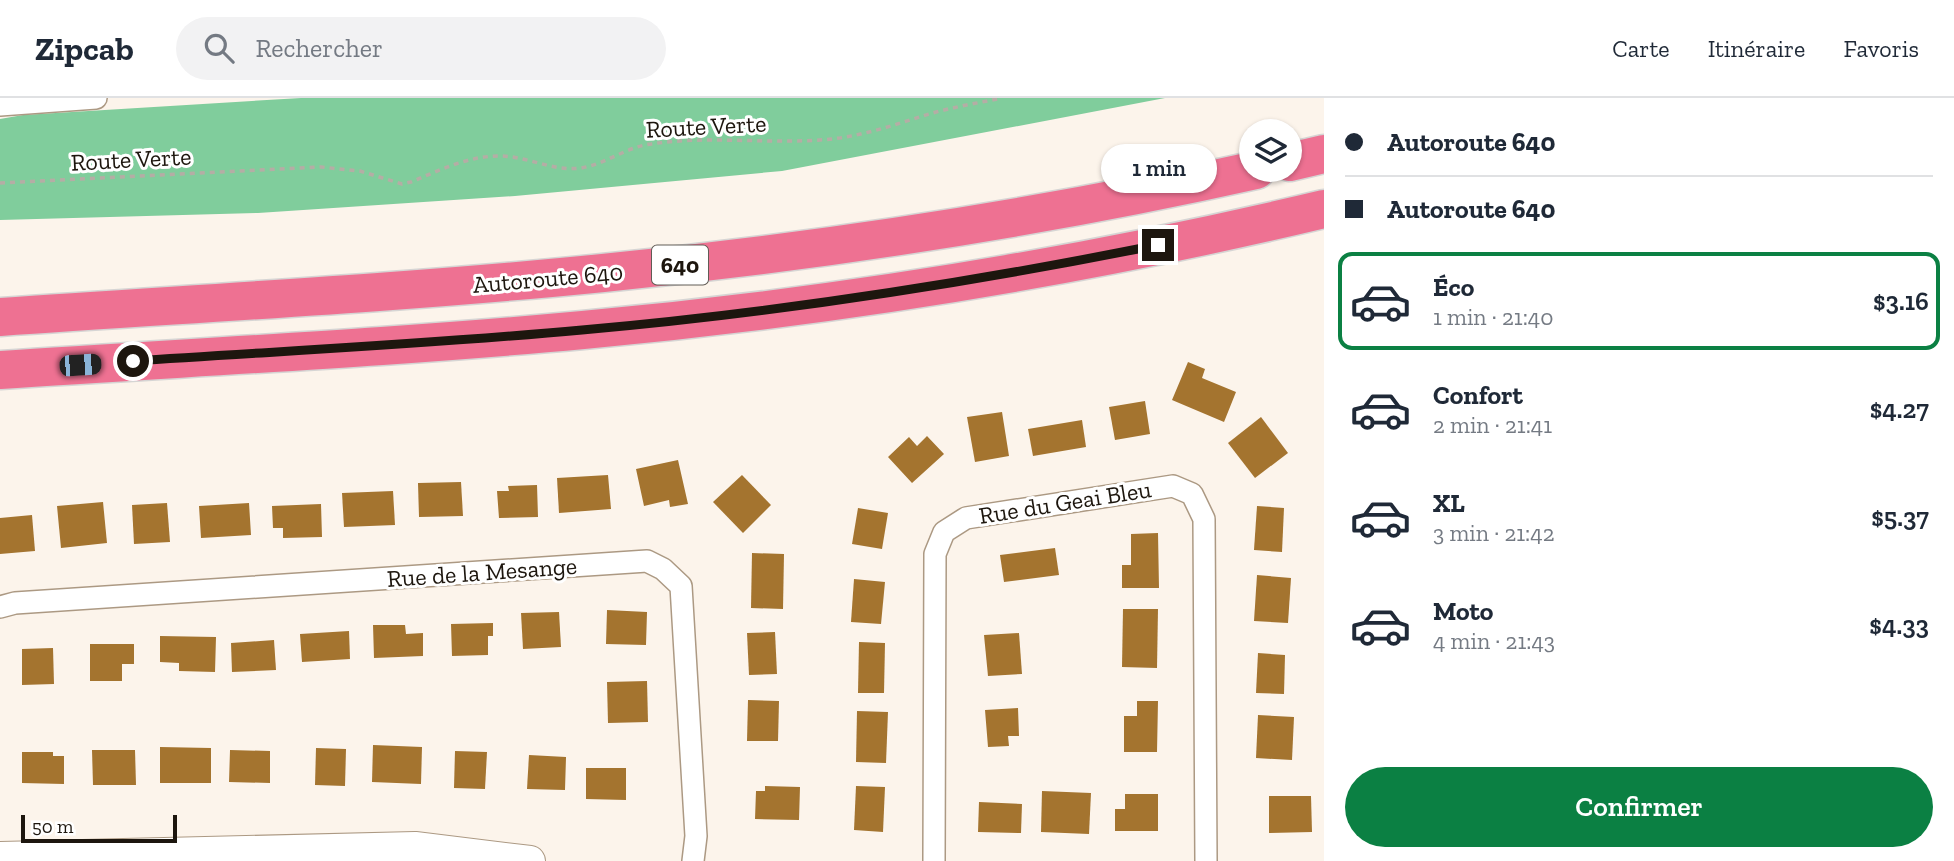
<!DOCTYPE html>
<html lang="fr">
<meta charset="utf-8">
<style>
:root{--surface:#fff;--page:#f2f2f3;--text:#1f2937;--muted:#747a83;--line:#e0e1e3;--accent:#0b8043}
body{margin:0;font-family:"Zilla Slab",serif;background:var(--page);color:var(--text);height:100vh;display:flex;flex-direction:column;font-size:26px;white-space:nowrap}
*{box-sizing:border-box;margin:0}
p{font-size:23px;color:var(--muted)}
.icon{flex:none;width:38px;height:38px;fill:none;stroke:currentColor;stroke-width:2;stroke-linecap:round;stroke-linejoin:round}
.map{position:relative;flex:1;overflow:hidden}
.side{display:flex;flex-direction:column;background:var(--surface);width:630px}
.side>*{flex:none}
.top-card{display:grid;align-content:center;height:154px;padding:0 21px;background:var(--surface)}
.controls{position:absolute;left:1239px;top:21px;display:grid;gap:14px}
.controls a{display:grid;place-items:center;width:63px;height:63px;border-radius:50%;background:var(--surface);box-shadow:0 2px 5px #0004;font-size:35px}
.scale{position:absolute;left:21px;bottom:18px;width:156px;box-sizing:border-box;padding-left:7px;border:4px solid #1d160e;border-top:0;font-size:19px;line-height:24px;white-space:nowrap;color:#1d160e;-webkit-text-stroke:5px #fff;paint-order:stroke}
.end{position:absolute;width:32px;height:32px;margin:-16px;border:9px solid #1d160e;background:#fff;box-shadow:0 0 0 4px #fff}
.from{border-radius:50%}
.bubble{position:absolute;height:49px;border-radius:24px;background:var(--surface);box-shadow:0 2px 5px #0004;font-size:23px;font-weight:600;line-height:49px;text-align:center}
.car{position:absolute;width:21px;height:42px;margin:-21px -10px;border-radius:9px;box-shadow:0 0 5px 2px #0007;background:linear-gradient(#222 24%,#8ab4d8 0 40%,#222 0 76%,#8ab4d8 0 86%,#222 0)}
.top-card b{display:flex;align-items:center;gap:24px;height:66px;font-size:26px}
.top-card b+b{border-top:2px solid var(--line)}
.top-card i{width:18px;height:18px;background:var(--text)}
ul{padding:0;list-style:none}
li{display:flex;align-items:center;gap:21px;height:98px;margin:0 14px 10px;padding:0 7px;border:4px solid transparent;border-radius:14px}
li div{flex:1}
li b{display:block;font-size:26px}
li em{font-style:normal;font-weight:600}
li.active{border-color:var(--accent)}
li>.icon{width:63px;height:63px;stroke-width:1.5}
.action{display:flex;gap:14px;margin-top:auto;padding:14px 21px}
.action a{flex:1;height:80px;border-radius:42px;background:var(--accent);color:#fff;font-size:28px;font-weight:600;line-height:80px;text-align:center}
header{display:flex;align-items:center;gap:42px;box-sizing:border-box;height:98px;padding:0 35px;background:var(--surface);border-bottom:2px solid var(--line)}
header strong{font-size:33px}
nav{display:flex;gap:38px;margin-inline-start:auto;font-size:24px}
.search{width:490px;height:63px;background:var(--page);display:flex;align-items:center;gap:18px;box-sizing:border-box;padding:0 24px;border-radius:38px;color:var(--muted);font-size:26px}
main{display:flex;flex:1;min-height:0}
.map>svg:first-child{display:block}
</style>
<header>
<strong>Zipcab</strong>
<div class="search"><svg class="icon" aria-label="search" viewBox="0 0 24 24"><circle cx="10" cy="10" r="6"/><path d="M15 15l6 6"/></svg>Rechercher</div>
<nav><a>Carte</a><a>Itinéraire</a><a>Favoris</a></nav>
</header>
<main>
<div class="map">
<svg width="1324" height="763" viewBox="0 0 1324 763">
<rect width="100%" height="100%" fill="#fcf4eb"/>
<!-- forest -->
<polygon fill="#80cd9c" points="301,0 1165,0 782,73 515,98 258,115 0,122 0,21 23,17"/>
<!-- building -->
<g fill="#a4742f">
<polygon points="1188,264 1205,271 1202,280 1236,294 1224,324 1172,302"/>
<polygon points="1145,303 1150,336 1115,342 1109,309"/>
<polygon points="1002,314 1009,358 975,364 967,319"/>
<polygon points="1261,319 1288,355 1255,380 1228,345"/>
<polygon points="1082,322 1086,349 1033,358 1028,331"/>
<polygon points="927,338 944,356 912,385 888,359 909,339 917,348"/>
<polygon points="678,362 688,406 670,409 669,402 644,408 636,371"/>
<polygon points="608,377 611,411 559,415 557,380"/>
<polygon points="742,377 771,407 743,435 713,404"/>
<polygon points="461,384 463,418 419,419 418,385"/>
<polygon points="537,387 538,419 499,420 497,393 509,393 508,388"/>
<polygon points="393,393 395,427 344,429 342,395"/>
<polygon points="103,404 107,445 61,450 57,408"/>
<polygon points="167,405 170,444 134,446 132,407"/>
<polygon points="249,405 251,437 201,440 199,408"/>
<polygon points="321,406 322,439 283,440 283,430 273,430 272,408"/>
<polygon points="1257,408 1284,410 1282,454 1254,452"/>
<polygon points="858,410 888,415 882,451 852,446"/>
<polygon points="32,417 35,453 0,456 0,420"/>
<polygon points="1158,435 1159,490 1122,490 1122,467 1131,467 1131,436"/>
<polygon points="1055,450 1059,477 1004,484 1000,457"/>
<polygon points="752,455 784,456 783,511 751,510"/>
<polygon points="1257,477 1291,480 1288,525 1254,523"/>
<polygon points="854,481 885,484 881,526 851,524"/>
<polygon points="1123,511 1158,511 1157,570 1122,569"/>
<polygon points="607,512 647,514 646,547 606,546"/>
<polygon points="559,514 561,549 523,551 521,515"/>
<polygon points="493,525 493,538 488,538 488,557 452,558 451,526"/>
<polygon points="373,527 405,527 406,536 423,535 423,558 374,560"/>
<polygon points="349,533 350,561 302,564 300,536"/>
<polygon points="775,534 777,576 749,577 747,535"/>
<polygon points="1019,535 1022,576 988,578 984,537"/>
<polygon points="160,538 216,539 215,574 179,573 179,565 160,564"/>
<polygon points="274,542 276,572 232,574 231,545"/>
<polygon points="859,544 885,545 884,595 858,595"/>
<polygon points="90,546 134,546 134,566 122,566 122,583 90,583"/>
<polygon points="53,550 54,586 22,587 22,551"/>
<polygon points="1258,555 1285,557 1284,596 1256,595"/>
<polygon points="647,583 648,624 608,625 607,584"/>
<polygon points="748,602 779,603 778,643 747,643"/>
<polygon points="1137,603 1158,603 1157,654 1124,654 1124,618 1137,618"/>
<polygon points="1018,610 1019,638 1008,638 1009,648 988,649 985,612"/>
<polygon points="857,613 888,614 886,665 856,664"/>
<polygon points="1258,617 1294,619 1292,662 1256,660"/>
<polygon points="373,647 422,649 421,686 372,684"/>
<polygon points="160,649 211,650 211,685 160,685"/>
<polygon points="316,650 346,651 345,688 315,687"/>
<polygon points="92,652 135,652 136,687 93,687"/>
<polygon points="230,652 270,653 270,685 229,684"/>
<polygon points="455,653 487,654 485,691 454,690"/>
<polygon points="22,654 53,654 53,658 64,658 64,686 22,685"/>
<polygon points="529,657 566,659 565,692 527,691"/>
<polygon points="586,670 626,670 626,702 586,701"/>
<polygon points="765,688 800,689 799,722 755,721 756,693 765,693"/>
<polygon points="856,688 885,689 883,734 854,732"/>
<polygon points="1042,693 1091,695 1089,736 1041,734"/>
<polygon points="1125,696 1158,696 1158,733 1115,733 1115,711 1125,711"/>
<polygon points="1269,698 1311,698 1312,734 1269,735"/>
<polygon points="979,704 1022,706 1021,735 978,734"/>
</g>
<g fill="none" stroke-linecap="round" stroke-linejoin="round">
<defs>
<g id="street">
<polyline points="0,7 96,0"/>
<polyline points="0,509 15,505 647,463 663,471 681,488 696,738 693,763"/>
<polyline points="934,763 935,456 944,434 966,420 1173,388 1192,396 1204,421 1206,763"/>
</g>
<polyline id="secondary" points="0,759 415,749 530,763"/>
<g id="highway">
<polyline points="1290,64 1324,56"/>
<path d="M0,219C201,205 403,195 603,175C823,153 1041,120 1256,72"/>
<path d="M0,272C194,259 389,250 583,232C832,209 1081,169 1324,111"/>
</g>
</defs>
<!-- street casing -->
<use href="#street" stroke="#ac9983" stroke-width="24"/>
<!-- secondary casing -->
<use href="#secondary" stroke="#ac9983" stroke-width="32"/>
<!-- highway casing -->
<use href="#highway" stroke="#d6d5d4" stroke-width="41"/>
<!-- path -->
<path stroke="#b5ada5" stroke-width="3.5" stroke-dasharray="5 5" stroke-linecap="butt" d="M0,85L321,69L360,73L402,86L411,84C445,70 480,52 518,60C539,64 559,73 581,70C606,66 626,49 651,46C709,37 773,47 832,41C866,37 897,26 929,16C953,9 978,5 1002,0"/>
<!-- street -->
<use href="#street" stroke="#fff" stroke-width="21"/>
<!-- secondary -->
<use href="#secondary" stroke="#fff" stroke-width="30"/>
<!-- highway -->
<use href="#highway" stroke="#ee7192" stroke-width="38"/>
</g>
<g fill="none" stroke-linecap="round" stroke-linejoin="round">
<!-- route -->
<path stroke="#1d160e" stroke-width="9" d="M133,263C282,253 432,246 582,232C775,215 968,185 1158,147"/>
</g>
<g text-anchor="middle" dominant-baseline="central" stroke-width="6" stroke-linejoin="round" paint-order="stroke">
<!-- shield labels -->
<rect fill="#fff" stroke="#615c56" stroke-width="2" x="652" y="147.5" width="56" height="39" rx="5"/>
<g font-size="23" font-weight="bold" fill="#1d160e">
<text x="680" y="167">640</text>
</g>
<!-- street labels -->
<g font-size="24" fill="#1d160e" stroke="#fff">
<text transform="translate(706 28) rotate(-3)">Route Verte</text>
<text transform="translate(131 61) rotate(-3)">Route Verte</text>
<text transform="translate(548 180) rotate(-5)">Autoroute 640</text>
<text transform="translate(1065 404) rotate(-9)">Rue du Geai Bleu</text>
<text transform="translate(482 474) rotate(-4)">Rue de la Mesange</text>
</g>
</g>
</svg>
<div class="controls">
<a><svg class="icon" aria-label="layers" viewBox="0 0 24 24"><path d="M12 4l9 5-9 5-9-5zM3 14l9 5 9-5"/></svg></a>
</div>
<div class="scale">50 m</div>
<i class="end from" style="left:133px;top:263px"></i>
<i class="end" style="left:1158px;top:147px"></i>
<div class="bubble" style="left:1101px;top:46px;width:116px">1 min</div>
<i class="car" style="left:80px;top:267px;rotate:86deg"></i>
</div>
<section class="side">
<div class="top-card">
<b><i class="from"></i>Autoroute 640</b>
<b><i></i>Autoroute 640</b>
</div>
<ul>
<li class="active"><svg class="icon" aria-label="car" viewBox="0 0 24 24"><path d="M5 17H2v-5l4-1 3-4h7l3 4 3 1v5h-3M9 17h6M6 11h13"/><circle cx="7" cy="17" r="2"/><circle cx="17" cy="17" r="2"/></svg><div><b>Éco</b><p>1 min · 21:40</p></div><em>$3.16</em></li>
<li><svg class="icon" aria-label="car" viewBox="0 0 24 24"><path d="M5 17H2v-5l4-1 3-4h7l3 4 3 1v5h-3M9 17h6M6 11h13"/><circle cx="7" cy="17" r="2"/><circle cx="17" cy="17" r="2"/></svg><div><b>Confort</b><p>2 min · 21:41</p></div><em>$4.27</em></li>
<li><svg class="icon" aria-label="car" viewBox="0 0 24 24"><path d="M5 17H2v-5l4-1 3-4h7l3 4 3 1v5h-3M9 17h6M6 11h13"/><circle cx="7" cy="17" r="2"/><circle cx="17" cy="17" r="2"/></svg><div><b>XL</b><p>3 min · 21:42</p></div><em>$5.37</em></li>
<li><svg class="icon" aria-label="car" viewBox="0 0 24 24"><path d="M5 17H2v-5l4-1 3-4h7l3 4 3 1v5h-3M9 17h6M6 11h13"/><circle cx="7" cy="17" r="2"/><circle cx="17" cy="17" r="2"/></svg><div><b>Moto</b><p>4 min · 21:43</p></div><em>$4.33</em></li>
</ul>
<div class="action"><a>Confirmer</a></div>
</section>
</main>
